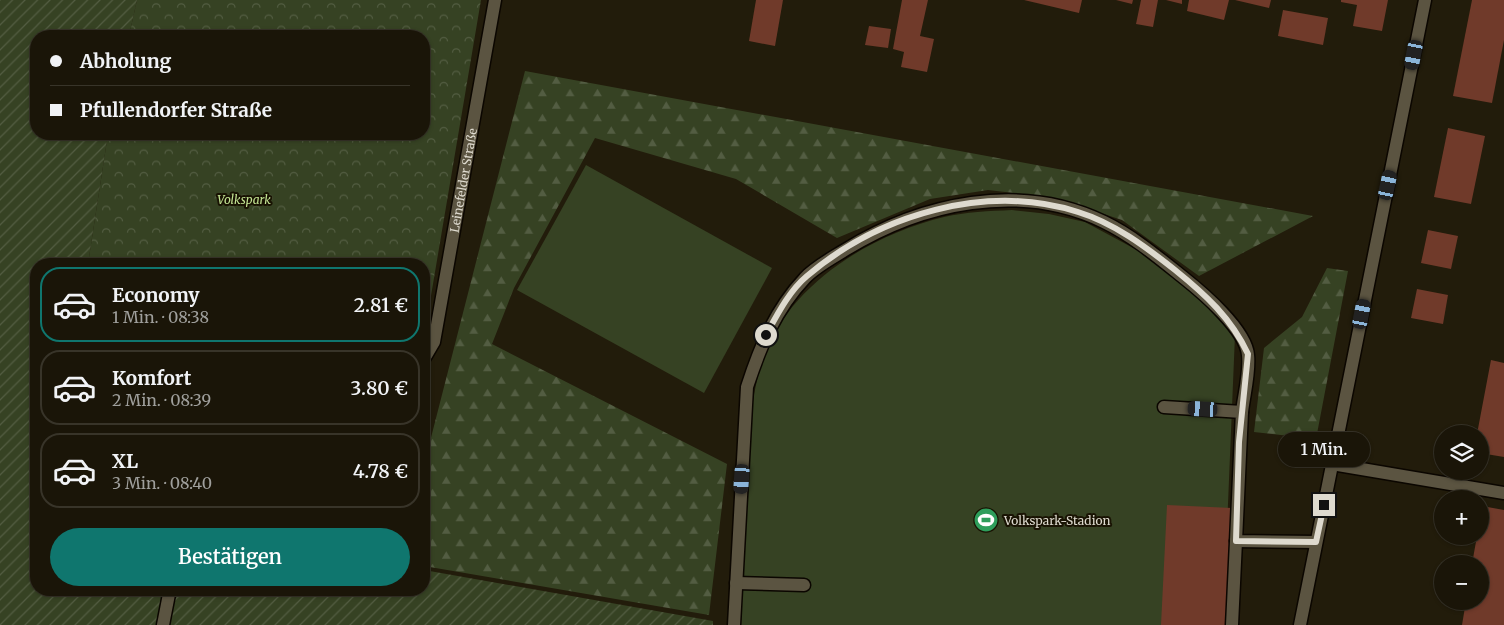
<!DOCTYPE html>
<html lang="de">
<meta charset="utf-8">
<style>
:root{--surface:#1a1508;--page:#231e12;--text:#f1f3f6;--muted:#9f9f9c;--line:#383429;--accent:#0f766e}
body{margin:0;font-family:Merriweather,serif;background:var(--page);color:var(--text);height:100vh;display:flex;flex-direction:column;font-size:19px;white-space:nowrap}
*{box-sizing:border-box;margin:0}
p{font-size:16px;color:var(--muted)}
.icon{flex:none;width:28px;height:28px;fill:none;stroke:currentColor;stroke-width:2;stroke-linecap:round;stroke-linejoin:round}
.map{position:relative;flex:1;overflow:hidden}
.drawer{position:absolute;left:30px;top:258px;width:400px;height:338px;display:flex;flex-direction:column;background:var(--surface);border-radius:20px;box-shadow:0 1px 4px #0004,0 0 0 1px var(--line)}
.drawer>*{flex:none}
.hud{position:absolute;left:30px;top:30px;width:400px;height:110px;border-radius:20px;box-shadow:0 1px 4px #0004,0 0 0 1px var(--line);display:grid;align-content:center;height:110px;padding:0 20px;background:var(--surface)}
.buttons{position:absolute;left:1434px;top:425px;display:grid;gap:10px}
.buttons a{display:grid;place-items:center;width:55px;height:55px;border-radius:50%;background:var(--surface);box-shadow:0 1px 4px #0004,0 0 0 1px var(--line);font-size:25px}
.end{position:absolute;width:22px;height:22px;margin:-11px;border:6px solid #dedacf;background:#111;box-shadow:0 0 0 2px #111}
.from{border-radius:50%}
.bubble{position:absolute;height:35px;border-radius:18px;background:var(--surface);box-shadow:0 1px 4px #0004,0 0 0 1px var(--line);font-size:16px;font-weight:600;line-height:35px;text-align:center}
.car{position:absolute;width:15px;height:30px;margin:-15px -8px;border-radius:6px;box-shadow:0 0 4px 1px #0007;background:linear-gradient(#222 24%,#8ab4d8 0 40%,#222 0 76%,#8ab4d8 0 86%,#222 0)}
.hud b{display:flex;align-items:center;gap:18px;height:48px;font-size:19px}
.hud b+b{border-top:1px solid var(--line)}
.hud i{width:12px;height:12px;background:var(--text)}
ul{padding:9px 0 0;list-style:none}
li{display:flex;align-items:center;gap:15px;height:75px;margin:0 10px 8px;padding:0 10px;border:2px solid var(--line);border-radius:20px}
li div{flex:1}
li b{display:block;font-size:19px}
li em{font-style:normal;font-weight:600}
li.current{border-color:var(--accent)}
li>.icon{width:45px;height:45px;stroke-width:1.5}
.cta{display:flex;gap:10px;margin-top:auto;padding:10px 20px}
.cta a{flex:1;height:58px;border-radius:30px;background:var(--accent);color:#fff;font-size:20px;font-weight:600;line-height:58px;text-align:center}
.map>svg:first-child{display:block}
</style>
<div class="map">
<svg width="1504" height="625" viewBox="0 0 1504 625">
<defs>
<pattern id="forest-firs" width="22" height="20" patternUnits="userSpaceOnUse" patternTransform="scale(1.25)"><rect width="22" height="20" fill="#364223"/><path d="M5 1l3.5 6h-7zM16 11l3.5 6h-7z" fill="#535d42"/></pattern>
<pattern id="park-crowns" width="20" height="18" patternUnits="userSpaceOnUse" patternTransform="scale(1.25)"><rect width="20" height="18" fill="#364223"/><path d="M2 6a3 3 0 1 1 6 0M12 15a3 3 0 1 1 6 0" fill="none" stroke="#535d42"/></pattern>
<pattern id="garden-furrows" width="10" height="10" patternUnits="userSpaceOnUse" patternTransform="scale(1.25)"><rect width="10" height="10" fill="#364223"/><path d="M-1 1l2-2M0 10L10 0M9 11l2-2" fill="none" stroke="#535d42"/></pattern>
</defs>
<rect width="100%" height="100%" fill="#221c0b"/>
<!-- forest -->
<g fill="url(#forest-firs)">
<polygon points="525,71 1313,216 1199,276 1122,220 1055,198 988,190 930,199 837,238 736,179 595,138 514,288 492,344 727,464 709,615 424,566 424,465"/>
<polygon points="1327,268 1348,271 1316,439 1254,432 1264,348 1302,317"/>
</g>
<!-- park -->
<polygon fill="url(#park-crowns)" points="137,0 481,0 424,337 424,264 88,264 108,134 424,134 424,36 129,36"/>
<!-- garden -->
<polygon fill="url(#garden-furrows)" points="0,0 137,0 129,36 36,36 36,134 108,134 88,264 36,264 36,589 424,589 424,570 713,621 713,625 0,625"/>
<!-- pitch -->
<g fill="#364223">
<polygon points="586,165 772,268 704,393 517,290"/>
<path d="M1012,210L1049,214L1085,222L1137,250L1212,307L1235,335L1223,625H741C743,578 745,532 747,485C749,445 749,404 761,365C784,287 869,235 944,217C966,212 989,211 1012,210Z"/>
</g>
<!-- building -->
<g fill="#703a2a">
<polygon points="756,0 783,0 775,46 749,41"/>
<polygon points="902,0 928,0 920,36 934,39 927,72 901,67 904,52 893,49"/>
<polygon points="1024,0 1082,0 1079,13"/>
<polygon points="1116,0 1133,0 1132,4"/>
<polygon points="1141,0 1158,0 1153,27 1136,24"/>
<polygon points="1166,0 1182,0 1182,4"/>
<polygon points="1189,0 1229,0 1224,20 1187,11"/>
<polygon points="1235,0 1271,0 1269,8"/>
<polygon points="1341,0 1388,0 1382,31 1353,26 1357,5 1341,2"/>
<polygon points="1472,0 1504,0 1504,40 1492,103 1453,96"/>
<polygon points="1283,10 1328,18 1323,45 1278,36"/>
<polygon points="869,26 891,29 888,48 865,45"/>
<polygon points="1448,128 1485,136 1471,204 1434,197"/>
<polygon points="1428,230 1458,236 1451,269 1421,263"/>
<polygon points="1417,289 1448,295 1443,324 1411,318"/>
<polygon points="1491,360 1504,363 1504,457 1480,453 1480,434 1477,434"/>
<polygon points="1167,505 1232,508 1227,625 1161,625"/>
<polygon points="1482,506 1504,510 1504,625 1462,625 1466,601 1480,601 1480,564 1472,564 1477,536 1480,536"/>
</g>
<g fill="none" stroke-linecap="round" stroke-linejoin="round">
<defs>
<g id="lane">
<path id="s1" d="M424,359L434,342L495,0"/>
<polyline points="1164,407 1242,412 1236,541 1316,542"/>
<polyline points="1332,464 1504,493"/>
<polyline points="736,583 804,585"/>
<polyline points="163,625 170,589"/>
<path d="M734,625L747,387C760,347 775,310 805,278C815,267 832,258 845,250C921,203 1020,181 1104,222C1133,236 1159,258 1184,278C1203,293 1246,330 1248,355C1250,373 1244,394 1242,412"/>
<polyline points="1232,625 1236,541"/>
</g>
<polyline id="street" points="1300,625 1425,0"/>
</defs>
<!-- lane casing -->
<use href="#lane" stroke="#0b0600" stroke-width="15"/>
<!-- street casing -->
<use href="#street" stroke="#0b0600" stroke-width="15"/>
<!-- lane -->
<use href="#lane" stroke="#5b5441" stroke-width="12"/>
<!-- street -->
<use href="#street" stroke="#5b5441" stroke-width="12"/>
</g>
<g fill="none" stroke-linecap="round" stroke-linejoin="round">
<!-- route -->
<path stroke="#dedacf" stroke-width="6" d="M766,335C777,315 789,291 807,276C880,214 986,183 1078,212C1114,223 1146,247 1175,270C1206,295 1231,318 1248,354L1239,442L1236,541L1316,542L1324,505"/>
</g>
<!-- icons -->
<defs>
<symbol id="stadium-disc" viewBox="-11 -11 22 22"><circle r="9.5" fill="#2e9e5b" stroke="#191303"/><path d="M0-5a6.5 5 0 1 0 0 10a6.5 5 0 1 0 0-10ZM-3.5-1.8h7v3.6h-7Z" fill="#fff"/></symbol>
</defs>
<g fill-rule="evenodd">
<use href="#stadium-disc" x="972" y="506" width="28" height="28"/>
</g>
<g text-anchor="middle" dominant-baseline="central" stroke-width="4" stroke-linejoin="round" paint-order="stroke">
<!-- street labels -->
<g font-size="12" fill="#dedacf" stroke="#191303">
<text stroke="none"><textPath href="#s1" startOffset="184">Leinefelder Straße</textPath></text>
</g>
<!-- park labels -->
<g font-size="12" font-style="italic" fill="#c3e493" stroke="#191303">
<text x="244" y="199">Volkspark</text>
</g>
<!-- poi labels -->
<g font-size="12" fill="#dedacf" stroke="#191303" text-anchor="start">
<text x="1004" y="520">Volkspark-Stadion</text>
</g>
</g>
</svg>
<div class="buttons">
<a><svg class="icon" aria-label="layers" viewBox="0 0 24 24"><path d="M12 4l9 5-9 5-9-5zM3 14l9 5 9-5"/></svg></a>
<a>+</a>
<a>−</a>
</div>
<i class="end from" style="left:766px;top:335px"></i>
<i class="end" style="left:1324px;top:505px"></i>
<div class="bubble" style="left:1278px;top:432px;width:92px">1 Min.</div>
<i class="car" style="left:1414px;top:55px;rotate:191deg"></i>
<i class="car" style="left:1388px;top:185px;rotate:12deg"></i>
<i class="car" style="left:1362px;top:314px;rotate:11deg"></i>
<i class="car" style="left:1203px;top:409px;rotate:273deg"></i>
<i class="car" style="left:742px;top:479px;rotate:184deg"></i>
<div class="hud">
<b><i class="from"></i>Abholung</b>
<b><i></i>Pfullendorfer Straße</b>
</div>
<section class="drawer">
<ul>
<li class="current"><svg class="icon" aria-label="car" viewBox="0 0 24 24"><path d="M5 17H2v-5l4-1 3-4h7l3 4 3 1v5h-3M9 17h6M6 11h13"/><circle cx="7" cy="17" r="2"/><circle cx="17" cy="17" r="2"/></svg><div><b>Economy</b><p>1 Min. · 08:38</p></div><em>2.81 €</em></li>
<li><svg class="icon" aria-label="car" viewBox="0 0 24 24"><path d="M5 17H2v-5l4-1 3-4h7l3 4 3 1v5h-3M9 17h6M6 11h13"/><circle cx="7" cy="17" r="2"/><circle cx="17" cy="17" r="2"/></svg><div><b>Komfort</b><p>2 Min. · 08:39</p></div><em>3.80 €</em></li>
<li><svg class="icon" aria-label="car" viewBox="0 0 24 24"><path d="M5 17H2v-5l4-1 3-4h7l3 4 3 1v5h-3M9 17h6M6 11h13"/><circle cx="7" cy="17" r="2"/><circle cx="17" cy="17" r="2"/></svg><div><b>XL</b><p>3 Min. · 08:40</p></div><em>4.78 €</em></li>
</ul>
<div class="cta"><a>Bestätigen</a></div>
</section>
</div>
